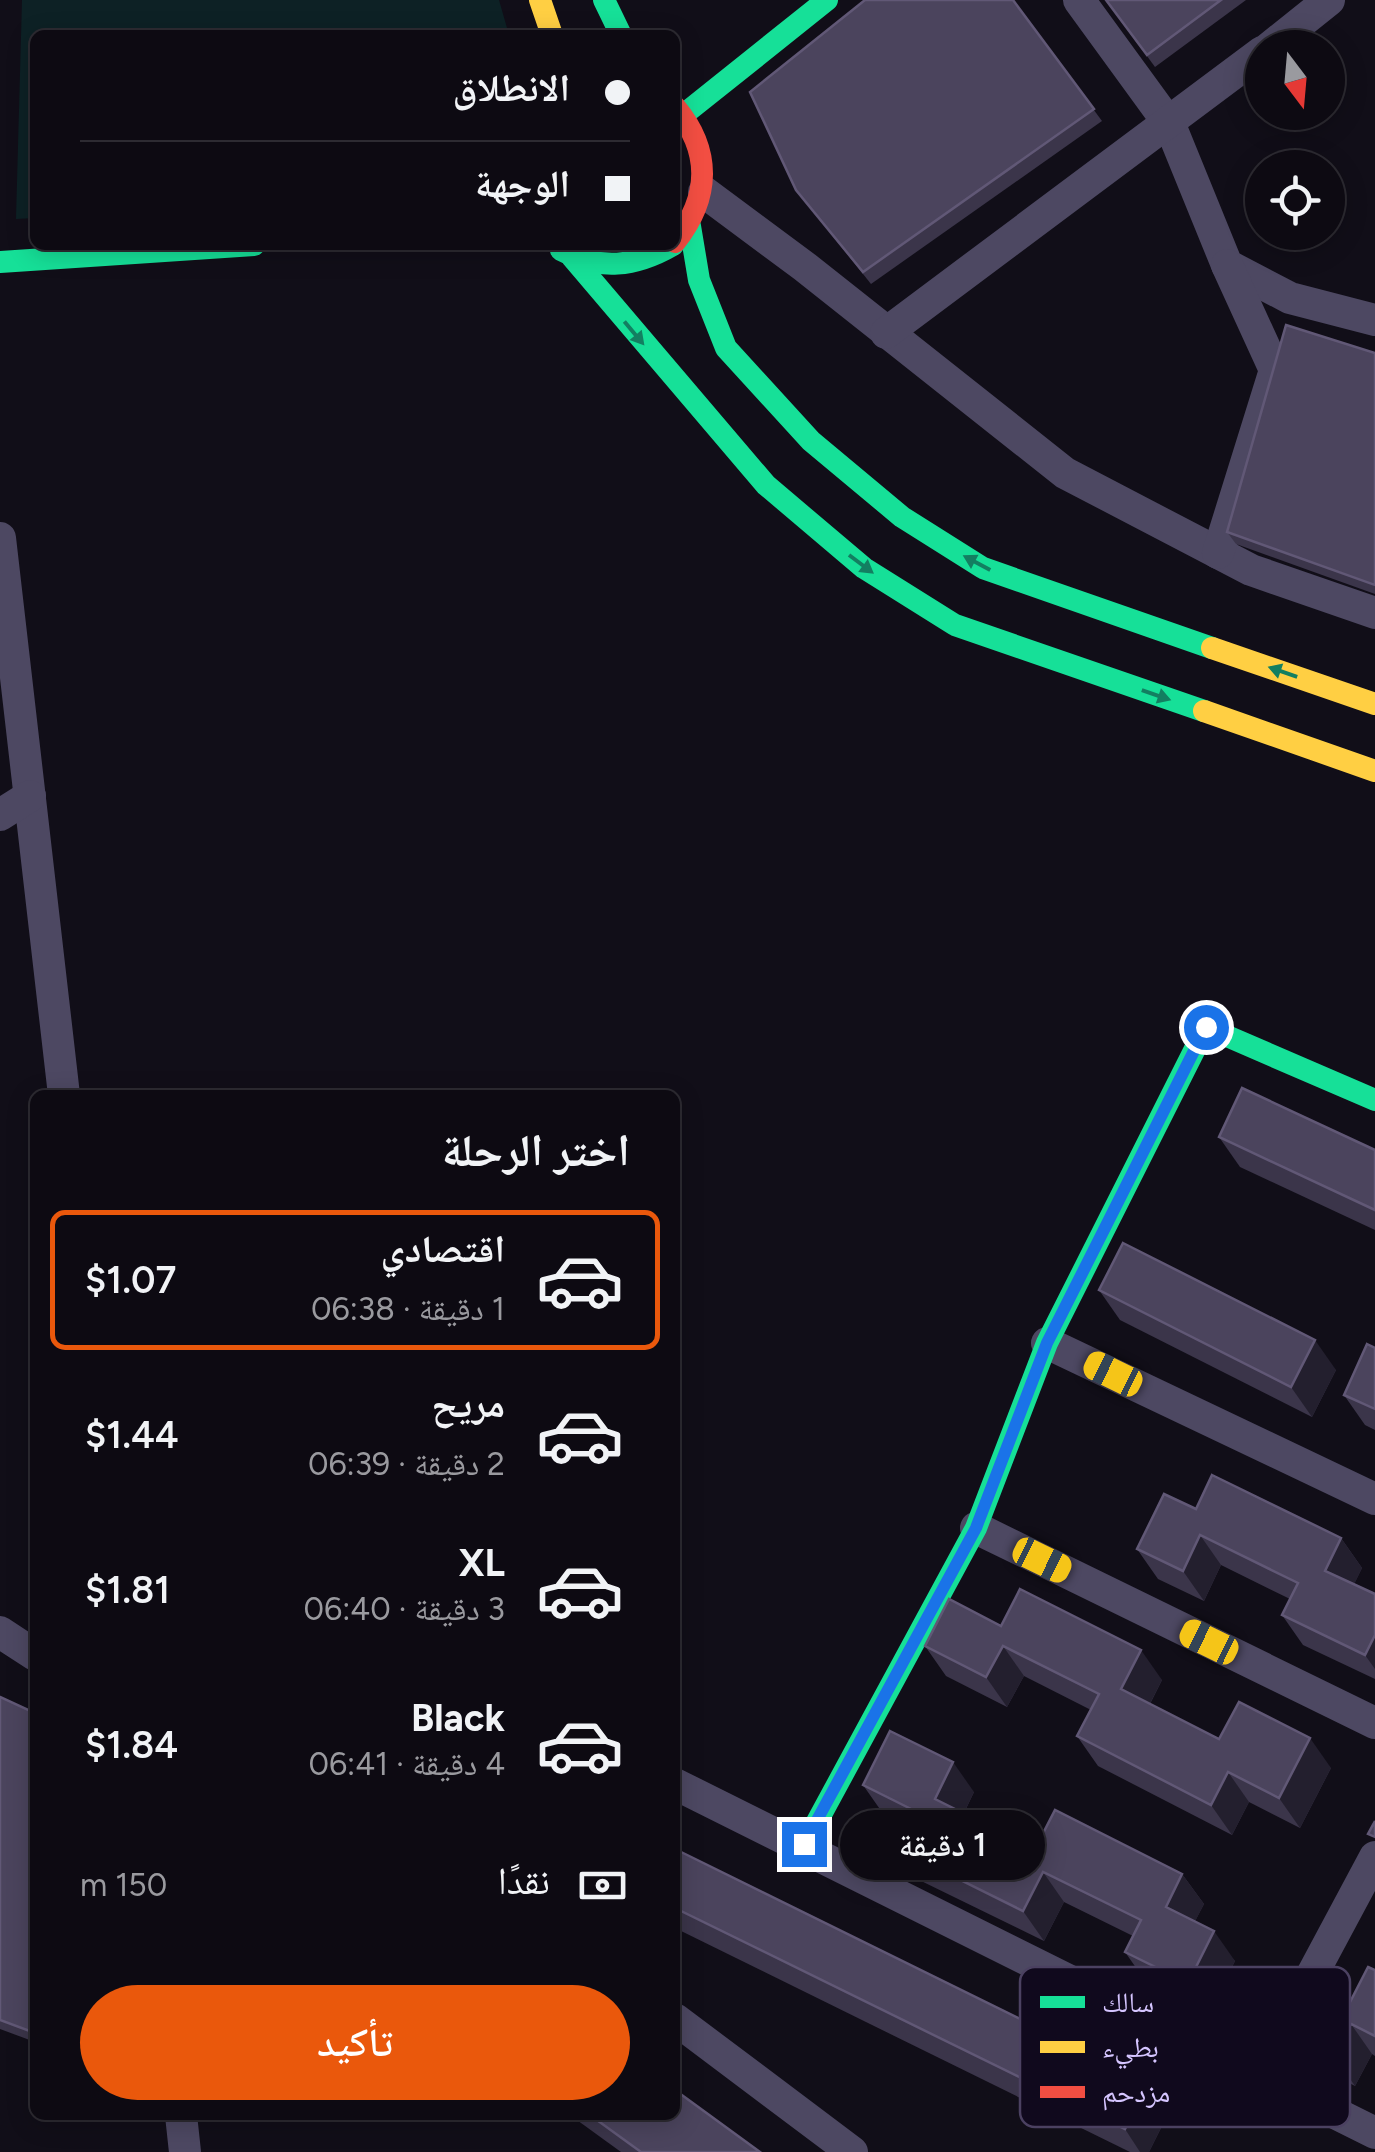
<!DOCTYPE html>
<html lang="ar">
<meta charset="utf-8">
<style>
:root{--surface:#0d0a12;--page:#16131b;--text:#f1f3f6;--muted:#9a9a9f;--line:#2d2b32;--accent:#ea580c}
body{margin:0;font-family:Figtree,"Noto Naskh Arabic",sans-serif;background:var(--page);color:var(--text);direction:rtl;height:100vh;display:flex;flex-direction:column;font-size:38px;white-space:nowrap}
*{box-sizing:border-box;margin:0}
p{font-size:32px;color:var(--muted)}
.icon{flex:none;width:55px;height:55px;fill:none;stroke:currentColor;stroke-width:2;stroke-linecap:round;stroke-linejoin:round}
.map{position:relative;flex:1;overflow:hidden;direction:ltr}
.sheet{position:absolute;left:30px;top:1090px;width:650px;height:1030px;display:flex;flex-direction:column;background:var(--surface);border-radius:15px;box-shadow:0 5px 25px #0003,0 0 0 2px var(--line);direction:rtl}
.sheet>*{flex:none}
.guide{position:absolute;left:30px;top:30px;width:650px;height:220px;border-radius:15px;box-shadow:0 5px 25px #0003,0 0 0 2px var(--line);direction:rtl;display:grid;align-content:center;height:220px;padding:0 50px;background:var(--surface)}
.needle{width:65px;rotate:164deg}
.tools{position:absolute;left:1245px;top:30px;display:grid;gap:20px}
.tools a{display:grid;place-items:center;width:100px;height:100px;border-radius:50%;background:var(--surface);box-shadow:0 5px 25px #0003,0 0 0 2px var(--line);font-size:50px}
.end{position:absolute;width:45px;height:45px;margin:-22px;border:12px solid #1a73e8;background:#fff;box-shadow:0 0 0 5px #fff}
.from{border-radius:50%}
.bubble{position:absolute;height:70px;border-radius:35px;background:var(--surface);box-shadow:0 5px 25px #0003,0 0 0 2px var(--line);font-size:32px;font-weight:600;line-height:70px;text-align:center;direction:rtl}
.car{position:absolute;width:30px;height:60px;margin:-30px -15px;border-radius:12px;box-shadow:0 0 8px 2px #0007;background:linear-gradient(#f5c518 24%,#345 0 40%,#f5c518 0 76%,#345 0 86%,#f5c518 0)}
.guide b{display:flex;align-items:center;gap:35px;height:95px;font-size:38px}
.guide b+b{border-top:2px solid var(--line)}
.guide i{width:25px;height:25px;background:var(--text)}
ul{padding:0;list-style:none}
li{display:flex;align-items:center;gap:30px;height:140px;margin:0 20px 15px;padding:0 30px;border:5px solid transparent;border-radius:15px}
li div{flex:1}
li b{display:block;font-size:38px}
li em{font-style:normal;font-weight:600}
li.on{border-color:var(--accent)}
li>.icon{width:90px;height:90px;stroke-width:1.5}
h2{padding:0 50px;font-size:45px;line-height:120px}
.pay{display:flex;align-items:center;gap:25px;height:110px;padding:0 50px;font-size:38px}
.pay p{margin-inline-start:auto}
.action{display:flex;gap:20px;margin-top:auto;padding:20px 50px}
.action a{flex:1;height:115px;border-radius:60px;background:var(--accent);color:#fff;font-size:40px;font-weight:600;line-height:115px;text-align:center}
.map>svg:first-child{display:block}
</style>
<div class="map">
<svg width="1375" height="2152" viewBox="0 0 1375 2152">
<rect width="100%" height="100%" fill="#110e18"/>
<!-- green -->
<polygon fill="#0d2125" points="22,0 499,0 509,35 35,35 35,218 16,219"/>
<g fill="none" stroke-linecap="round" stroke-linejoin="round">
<!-- street -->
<g stroke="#4d4862" stroke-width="32">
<polyline points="1079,0 1170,125 1227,265 1290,298 1375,320"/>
<polyline points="1269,48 1329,0"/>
<polyline points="704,192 805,267 1065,473 1251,570 1375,613"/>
<polyline points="886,333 1262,52"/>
<polyline points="0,538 64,1095"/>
<polyline points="1218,553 1275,370 1227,265"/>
<polyline points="0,815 30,796"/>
<polyline points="1047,1343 1375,1499"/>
<polyline points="976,1528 1375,1723"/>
<polyline points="0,1632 35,1655"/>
<polyline points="675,1784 1375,2133"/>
<polyline points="675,2019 852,2152"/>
<polyline points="1260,2072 1375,1857"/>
<polyline points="181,2115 185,2152"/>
</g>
<!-- fast -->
<g stroke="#16e098" stroke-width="22">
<polyline points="604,0 621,35"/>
<polyline points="683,115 827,0"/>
<polyline points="690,226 699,280 726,348 811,441 902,517 983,568 1212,648"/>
<path d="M561,250C600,271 635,267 673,245"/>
<polyline points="572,257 766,485 864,568 955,625 1204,711"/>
<polyline points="0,262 254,245"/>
<polyline points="805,1844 976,1528 1047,1343 1206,1027 1375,1100"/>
</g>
<!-- slow -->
<g stroke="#ffcf43" stroke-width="22">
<polyline points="540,0 552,35"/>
<polyline points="1212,648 1375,704"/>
<polyline points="1204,711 1375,771"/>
</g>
<!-- jam -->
<path stroke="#f24e42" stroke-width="22" d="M675,107C712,151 710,198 675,242"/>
</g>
<!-- wall -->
<g fill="#3b354a">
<polygon points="1013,0 1102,121 871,284 796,190"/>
<polygon points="1106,0 1246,0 1155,67"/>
<polygon points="1375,353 1375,594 1236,544 1227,532"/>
<polygon points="1219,1137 1375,1150 1375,1230 1240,1167"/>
<polygon points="1099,1290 1336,1370 1312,1417 1120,1320"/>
<polygon points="1375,1348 1375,1430 1365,1425 1344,1395"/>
<polygon points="1196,1509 1341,1538 1362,1568 1354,1584 1375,1594 1375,1679 1303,1645 1282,1615 1290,1599 1221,1565 1204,1601 1158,1579 1137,1549"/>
<polygon points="1001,1626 1162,1680 1150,1704 1219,1739 1331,1768 1300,1828 1249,1802 1232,1835 1098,1766 1077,1736 1091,1710 1024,1676 1007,1707 946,1676 925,1646"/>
<polygon points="0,1697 35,1713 35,2042 0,2029"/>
<polygon points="863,1785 974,1792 964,1813 1035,1849 1182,1874 1204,1904 1195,1921 1235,1961 1209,2013 1146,1982 1125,1952 1133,1936 1064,1902 1044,1941 913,1877 892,1846 903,1824 884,1815"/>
<polygon points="675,1849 1169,2112 1149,2152 1130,2152 675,1928"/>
<polygon points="1375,1970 1375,2056 1372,2054 1355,2086 1294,2054 1273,2024 1349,2004"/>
<polygon points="570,2115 675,2115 760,2152 621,2152"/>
</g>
<!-- shaded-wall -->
<g fill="#231f2e">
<polygon points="1315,1340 1336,1370 1312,1417 1291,1387"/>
<polygon points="1200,1535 1221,1565 1204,1601 1183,1571"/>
<polygon points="1341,1538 1362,1568 1346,1601 1325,1571"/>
<polygon points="1375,1635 1375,1669 1365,1655"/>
<polygon points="1003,1646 1024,1676 1007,1707 986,1677"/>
<polygon points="1141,1650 1162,1680 1142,1719 1121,1689"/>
<polygon points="1310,1738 1331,1768 1300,1828 1279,1798"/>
<polygon points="953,1762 974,1792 956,1829 935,1799"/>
<polygon points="1228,1772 1249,1802 1232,1835 1211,1805"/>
<polygon points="1043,1872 1064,1902 1044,1941 1023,1911"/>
<polygon points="1182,1874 1204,1904 1187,1937 1166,1907"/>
<polygon points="1214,1931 1235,1961 1209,2013 1188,1983"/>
<polygon points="1351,2024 1372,2054 1355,2086 1334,2056"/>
<polygon points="1148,2082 1169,2112 1149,2152 1140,2152 1125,2129"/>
</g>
<!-- building -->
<g fill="#4b445d" stroke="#615876" stroke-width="2.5">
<polygon points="865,0 1013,0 1094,109 863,272 796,190 750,92"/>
<polygon points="1106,0 1221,0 1147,55"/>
<polygon points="1286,325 1375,353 1375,585 1227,532"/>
<polygon points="1242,1088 1375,1150 1375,1210 1219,1137"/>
<polygon points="1123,1243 1315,1340 1291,1387 1099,1290"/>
<polygon points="1367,1344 1375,1348 1375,1409 1344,1395"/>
<polygon points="1212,1475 1341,1538 1325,1571 1375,1594 1375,1635 1365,1655 1282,1615 1298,1583 1200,1535 1183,1571 1137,1549 1164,1494 1196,1509"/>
<polygon points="1020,1589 1141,1650 1121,1689 1219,1739 1239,1702 1310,1738 1279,1798 1228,1772 1211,1805 1077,1736 1099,1694 1003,1646 986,1677 925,1646 949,1599 1001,1626"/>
<polygon points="0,1697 35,1713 35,2033 0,2020"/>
<polygon points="890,1731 953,1762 935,1799 1035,1849 1055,1810 1182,1874 1166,1907 1214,1931 1188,1983 1125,1952 1141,1920 1043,1872 1023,1911 892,1846 911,1809 863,1785"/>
<polygon points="1375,1821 1375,1837 1368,1834"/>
<polygon points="675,1849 1148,2082 1125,2129 675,1908"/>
<polygon points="1368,1967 1375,1970 1375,2036 1351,2024 1334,2056 1273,2024 1297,1978 1349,2004"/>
<polygon points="675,2090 760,2152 641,2152 590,2115 675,2115"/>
</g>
<!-- one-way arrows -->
<defs><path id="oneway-solid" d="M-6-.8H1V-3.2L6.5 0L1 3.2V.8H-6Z" transform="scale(2.5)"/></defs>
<g fill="#137f61">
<use href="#oneway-solid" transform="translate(634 333) rotate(50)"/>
<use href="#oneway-solid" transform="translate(977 563) rotate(-152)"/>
<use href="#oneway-solid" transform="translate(861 564) rotate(37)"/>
<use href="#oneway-solid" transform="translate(1283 672) rotate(-161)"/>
<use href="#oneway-solid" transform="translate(1156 695) rotate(19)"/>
</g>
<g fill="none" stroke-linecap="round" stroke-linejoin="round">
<!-- route -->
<polyline stroke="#1a73e8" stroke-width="12" points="804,1844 976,1528 1047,1343 1206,1027"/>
</g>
<!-- legend -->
<rect x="1020" y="1967" width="330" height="160" rx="15" fill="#10091d" stroke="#4b4161" stroke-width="2.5"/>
<rect x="1040" y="1996" width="45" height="12" fill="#16e098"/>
<rect x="1040" y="2041" width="45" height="12" fill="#ffcf43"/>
<rect x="1040" y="2086" width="45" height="12" fill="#f24e42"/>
<g font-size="28" fill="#d5c5ff">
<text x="1102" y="2012">سالك</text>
<text x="1102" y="2057">بطيء</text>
<text x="1102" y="2102">مزدحم</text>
</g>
</svg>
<div class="tools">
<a><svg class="needle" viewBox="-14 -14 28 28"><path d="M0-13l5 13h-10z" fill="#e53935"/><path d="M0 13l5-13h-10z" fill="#9a9a9f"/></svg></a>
<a><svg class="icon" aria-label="locate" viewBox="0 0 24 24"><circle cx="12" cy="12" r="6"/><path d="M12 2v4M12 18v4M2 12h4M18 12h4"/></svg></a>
</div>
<i class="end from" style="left:1206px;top:1027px"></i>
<i class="end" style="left:804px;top:1844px"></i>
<div class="bubble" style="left:840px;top:1810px;width:205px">1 دقيقة</div>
<i class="car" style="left:1113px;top:1374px;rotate:296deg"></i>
<i class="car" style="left:1042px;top:1560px;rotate:116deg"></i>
<i class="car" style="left:1209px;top:1642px;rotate:296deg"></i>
<div class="guide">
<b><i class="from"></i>الانطلاق</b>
<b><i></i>الوجهة</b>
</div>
<section class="sheet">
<h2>اختر الرحلة</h2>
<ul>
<li class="on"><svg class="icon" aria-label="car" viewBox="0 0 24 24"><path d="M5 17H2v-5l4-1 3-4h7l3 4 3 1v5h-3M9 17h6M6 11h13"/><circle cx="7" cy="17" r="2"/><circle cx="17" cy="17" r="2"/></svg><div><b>اقتصادي</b><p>1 دقيقة · 06:38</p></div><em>$1.07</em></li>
<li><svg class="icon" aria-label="car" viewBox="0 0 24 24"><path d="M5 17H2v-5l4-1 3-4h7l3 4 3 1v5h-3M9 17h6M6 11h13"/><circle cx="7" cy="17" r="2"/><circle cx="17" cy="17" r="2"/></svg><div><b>مريح</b><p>2 دقيقة · 06:39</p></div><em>$1.44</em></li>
<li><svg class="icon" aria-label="car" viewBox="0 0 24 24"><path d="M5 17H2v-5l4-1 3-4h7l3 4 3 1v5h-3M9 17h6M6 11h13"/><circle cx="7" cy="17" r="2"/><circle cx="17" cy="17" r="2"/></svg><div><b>XL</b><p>3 دقيقة · 06:40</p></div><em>$1.81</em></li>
<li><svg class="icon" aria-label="car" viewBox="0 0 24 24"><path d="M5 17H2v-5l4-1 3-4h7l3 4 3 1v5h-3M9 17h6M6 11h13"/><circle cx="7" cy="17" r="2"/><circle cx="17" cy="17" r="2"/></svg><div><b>Black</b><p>4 دقيقة · 06:41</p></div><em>$1.84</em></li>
</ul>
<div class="pay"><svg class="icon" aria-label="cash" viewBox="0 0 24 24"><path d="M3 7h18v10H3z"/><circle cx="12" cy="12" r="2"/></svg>نقدًا<p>150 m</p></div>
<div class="action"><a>تأكيد</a></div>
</section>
</div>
